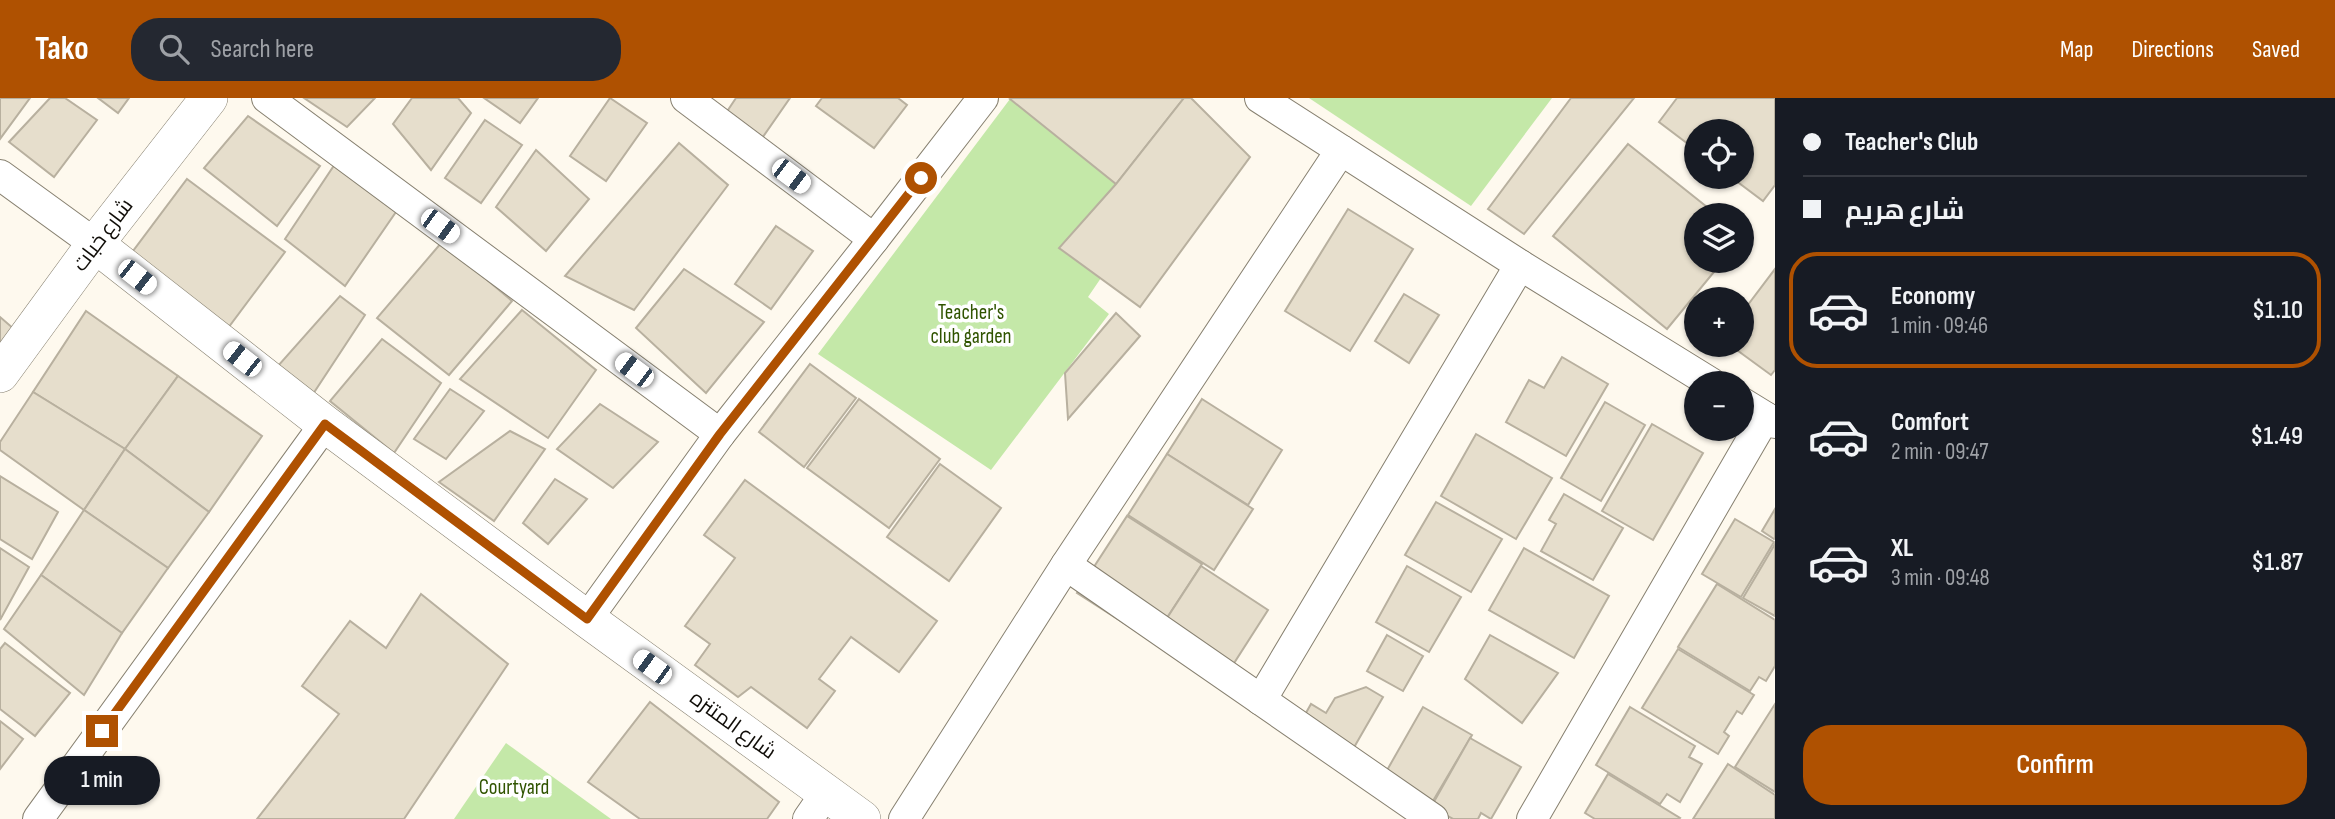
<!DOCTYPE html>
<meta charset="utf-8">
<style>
:root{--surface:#171b24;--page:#242831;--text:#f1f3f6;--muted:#9ea1a6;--line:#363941;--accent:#af5101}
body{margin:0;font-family:"Sofia Sans Condensed",Cairo,sans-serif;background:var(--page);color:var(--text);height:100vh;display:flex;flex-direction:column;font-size:26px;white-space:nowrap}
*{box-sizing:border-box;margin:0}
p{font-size:23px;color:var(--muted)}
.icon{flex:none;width:38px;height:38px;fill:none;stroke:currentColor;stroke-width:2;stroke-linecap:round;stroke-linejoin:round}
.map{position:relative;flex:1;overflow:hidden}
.panel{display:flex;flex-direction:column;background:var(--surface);width:560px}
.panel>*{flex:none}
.guide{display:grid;align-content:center;height:154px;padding:0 28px;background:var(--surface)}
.buttons{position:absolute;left:1684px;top:21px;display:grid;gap:14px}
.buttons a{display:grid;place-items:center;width:70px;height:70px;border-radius:50%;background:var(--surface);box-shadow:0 2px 5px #0004;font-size:35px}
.end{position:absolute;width:32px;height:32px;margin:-16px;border:9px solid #af5101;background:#fff;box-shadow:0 0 0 4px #fff}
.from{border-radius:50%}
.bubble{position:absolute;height:49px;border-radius:24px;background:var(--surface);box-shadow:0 2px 5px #0004;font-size:23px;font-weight:600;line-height:49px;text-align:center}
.car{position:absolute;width:21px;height:42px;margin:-21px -10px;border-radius:9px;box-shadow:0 0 5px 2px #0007;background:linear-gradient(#fff 24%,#345 0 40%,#fff 0 76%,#345 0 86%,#fff 0)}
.guide b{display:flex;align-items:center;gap:24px;height:66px;font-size:26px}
.guide b+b{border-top:2px solid var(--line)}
.guide i{width:18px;height:18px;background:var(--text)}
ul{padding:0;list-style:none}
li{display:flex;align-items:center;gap:21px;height:116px;margin:0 14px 10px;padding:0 14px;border:4px solid transparent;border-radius:28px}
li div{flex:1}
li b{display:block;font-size:26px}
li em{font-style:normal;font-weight:600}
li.on{border-color:var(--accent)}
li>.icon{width:63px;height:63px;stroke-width:1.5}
.primary-button{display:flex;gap:14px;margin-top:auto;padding:14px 28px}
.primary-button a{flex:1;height:80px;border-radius:28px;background:var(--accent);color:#fff;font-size:28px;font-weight:600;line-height:80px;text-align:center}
header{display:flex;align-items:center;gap:42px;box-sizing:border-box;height:98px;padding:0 35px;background:var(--accent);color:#fff}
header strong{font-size:33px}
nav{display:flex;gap:38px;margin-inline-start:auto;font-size:24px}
.search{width:490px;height:63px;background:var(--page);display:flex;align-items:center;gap:18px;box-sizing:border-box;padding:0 24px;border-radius:28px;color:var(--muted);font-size:26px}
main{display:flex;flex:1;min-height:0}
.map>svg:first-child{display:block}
</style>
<header>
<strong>Tako</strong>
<div class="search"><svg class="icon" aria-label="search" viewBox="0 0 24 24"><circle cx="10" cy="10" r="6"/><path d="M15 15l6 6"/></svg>Search here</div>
<nav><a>Map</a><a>Directions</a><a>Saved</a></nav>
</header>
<main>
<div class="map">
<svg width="1775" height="721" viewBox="0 0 1775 721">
<rect width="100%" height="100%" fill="#fef9ee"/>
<!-- green -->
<g fill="#c4e8a8">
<polygon points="1309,0 1552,0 1471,108"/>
<polygon points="1010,1 1116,86 1059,150 1101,180 1088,199 1109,216 991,372 818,256"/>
<polygon points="506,645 611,721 454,721"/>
</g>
<!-- building -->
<g fill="#e6decc" stroke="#b8b09f" stroke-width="2">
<polygon points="0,0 30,0 0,41"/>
<polygon points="50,0 65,0 97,22 54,79 9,44"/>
<polygon points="98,0 129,0 118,15"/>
<polygon points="304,0 375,0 347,29"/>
<polygon points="412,0 458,0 471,15 431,72 393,26"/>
<polygon points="484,0 538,0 520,25"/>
<polygon points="610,0 647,25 606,83 570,58"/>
<polygon points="736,0 790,0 760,43 724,18"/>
<polygon points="822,0 898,0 907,7 874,50 816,8"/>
<polygon points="1012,0 1184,0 1116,86 1010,1"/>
<polygon points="1184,0 1191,0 1250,59 1140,209 1059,150 1116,86"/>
<polygon points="1571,0 1634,0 1524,136 1488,111"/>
<polygon points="1677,0 1775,0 1775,87 1763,103 1731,79 1741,79 1741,33 1696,33 1696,52 1659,24"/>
<polygon points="248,18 320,68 277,128 204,70"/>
<polygon points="485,22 522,47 481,105 445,80"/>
<polygon points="679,45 728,87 634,212 565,178"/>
<polygon points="1628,46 1717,117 1696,117 1696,163 1723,163 1667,231 1553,138"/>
<polygon points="536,52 589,101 546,153 496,109"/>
<polygon points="335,66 398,111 345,188 285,141"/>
<polygon points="187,81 285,154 225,234 127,161"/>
<polygon points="1348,111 1413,151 1350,253 1285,213"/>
<polygon points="776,128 813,153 771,211 735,186"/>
<polygon points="442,144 512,203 449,277 377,220"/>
<polygon points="684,171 764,224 706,295 636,230"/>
<polygon points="1775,171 1775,272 1771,277 1730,247 1741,247 1741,216"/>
<polygon points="1404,196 1439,217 1409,265 1375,243"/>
<polygon points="340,198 365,217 313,296 277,269"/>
<polygon points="522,212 596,272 548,340 460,281"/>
<polygon points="86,213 178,278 125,351 33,294"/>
<polygon points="1116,215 1140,238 1068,321 1065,275"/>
<polygon points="0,219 14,231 0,248"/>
<polygon points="382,241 441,285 394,355 330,303"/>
<polygon points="1562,259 1608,286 1566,358 1506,324 1529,282 1544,290"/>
<polygon points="810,266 856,300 804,369 759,334"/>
<polygon points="178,278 262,338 209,414 125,351"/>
<polygon points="450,291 484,313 446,361 414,341"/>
<polygon points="33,294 125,351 84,412 0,352 0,344"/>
<polygon points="859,301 940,361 889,430 807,370"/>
<polygon points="1202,301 1282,352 1248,407 1167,356"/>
<polygon points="1605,304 1645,327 1601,403 1561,380"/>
<polygon points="600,306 658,344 613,390 557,351"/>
<polygon points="1652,326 1703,355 1653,442 1602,413"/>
<polygon points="510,333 545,351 494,423 439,384"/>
<polygon points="1476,336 1552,380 1516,441 1441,398"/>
<polygon points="125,351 209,414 168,470 84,412"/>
<polygon points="1167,356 1253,411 1214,472 1128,417"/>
<polygon points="940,366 1001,410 949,483 887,439"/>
<polygon points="0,378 58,414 32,461 0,441"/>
<polygon points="555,381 587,401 548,446 523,425"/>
<polygon points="745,382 937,523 899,574 851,539 819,581 835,593 807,630 751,589 738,599 695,567 710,546 685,528 735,460 704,437"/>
<polygon points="1564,396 1623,430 1593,482 1541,453 1556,426 1549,422"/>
<polygon points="1436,404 1502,441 1471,494 1405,457"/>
<polygon points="1775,411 1775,440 1774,441 1762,433"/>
<polygon points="84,412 168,470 122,535 41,477"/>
<polygon points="1127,418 1202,466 1152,543 1077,495"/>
<polygon points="1735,421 1774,444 1741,499 1702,476"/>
<polygon points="1775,446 1775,518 1743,500"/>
<polygon points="0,450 29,469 0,522"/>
<polygon points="1524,450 1609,498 1574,560 1489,512"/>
<polygon points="1201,468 1268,512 1220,587 1152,543"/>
<polygon points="1407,468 1461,499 1429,554 1376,524"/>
<polygon points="41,477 122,535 84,597 4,531"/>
<polygon points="1717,486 1775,522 1775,568 1766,583 1759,579 1750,593 1678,549"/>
<polygon points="421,496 508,566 404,721 257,721 339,616 302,588 350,523 386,550"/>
<polygon points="1387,537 1423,558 1403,593 1367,573"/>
<polygon points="1490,537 1558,575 1522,625 1465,581"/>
<polygon points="5,545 70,595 35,638 0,611 0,551"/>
<polygon points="1678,551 1754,597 1742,616 1737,613 1724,634 1729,638 1718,656 1642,610"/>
<polygon points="1366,589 1383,599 1345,665 1294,636 1311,606 1326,615 1335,600"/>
<polygon points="650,604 779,704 767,721 640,721 588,684"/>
<polygon points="1775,606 1775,694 1735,669"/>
<polygon points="1423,609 1472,637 1430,708 1382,681"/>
<polygon points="1630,609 1695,648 1689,659 1702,666 1680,704 1667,696 1660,706 1596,667"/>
<polygon points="0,623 23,641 0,671"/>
<polygon points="1470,640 1521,669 1491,721 1481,715 1478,721 1453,721 1431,709"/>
<polygon points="1728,666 1775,697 1775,721 1693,721"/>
<polygon points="1608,676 1680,720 1679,721 1595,721 1585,715"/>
</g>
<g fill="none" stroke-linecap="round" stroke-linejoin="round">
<defs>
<g id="minor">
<polyline points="267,0 720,336"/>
<polyline points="686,0 874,141"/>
<polyline points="1260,0 1520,167 1711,285"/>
<polyline points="0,77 95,146"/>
<polyline points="1741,304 1775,325"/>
<polyline points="1066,467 1433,721"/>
<polyline points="587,521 720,336 874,141 983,0"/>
<polyline points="1261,602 1520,167"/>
<polyline points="38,721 325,326"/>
<polyline points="808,721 826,695"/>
<polyline points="904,721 1066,467 1341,52"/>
<polyline points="1532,721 1765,319"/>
</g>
<g id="tertiary">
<polyline points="95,146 325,326 587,521 862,721"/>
<polyline points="0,276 95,146 209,0"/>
</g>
</defs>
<!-- minor casing -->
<use href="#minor" stroke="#878070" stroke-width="32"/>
<!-- tertiary casing -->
<use href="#tertiary" stroke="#878070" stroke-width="38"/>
<!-- minor -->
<use href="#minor" stroke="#fff" stroke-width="30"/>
<!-- tertiary -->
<use href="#tertiary" stroke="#fff" stroke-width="37"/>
</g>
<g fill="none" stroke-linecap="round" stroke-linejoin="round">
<!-- route -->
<polyline stroke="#af5101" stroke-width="9" points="102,633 325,326 587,521 720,336 921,80"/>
</g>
<g text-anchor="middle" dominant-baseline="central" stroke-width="7" stroke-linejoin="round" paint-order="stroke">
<!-- street labels -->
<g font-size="21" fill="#100d08" stroke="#fff">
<text transform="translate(103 137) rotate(-53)">شارع خبات</text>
<text transform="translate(733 627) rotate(36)">شارع المتنزه</text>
</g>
<!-- park labels -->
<g font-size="21" fill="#305400" stroke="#fff">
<text x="971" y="214">Teacher's<tspan x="971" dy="24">club garden</tspan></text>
<text x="514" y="689">Courtyard</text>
</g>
</g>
</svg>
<div class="buttons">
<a><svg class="icon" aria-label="locate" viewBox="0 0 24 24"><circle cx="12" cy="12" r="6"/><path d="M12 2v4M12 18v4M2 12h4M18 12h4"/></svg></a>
<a><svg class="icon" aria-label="layers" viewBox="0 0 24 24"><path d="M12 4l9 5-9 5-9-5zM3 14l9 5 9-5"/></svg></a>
<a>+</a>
<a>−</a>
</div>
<i class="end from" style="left:921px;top:80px"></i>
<i class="end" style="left:102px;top:633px"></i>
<div class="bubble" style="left:44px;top:658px;width:116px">1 min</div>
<i class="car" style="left:791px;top:78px;rotate:127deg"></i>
<i class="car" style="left:440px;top:128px;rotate:126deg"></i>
<i class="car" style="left:137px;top:179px;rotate:128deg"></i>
<i class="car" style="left:242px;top:261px;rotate:308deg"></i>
<i class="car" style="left:634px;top:272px;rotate:307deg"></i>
<i class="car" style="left:652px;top:569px;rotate:306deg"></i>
</div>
<section class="panel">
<div class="guide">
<b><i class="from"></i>Teacher's Club</b>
<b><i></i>شارع هريم</b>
</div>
<ul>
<li class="on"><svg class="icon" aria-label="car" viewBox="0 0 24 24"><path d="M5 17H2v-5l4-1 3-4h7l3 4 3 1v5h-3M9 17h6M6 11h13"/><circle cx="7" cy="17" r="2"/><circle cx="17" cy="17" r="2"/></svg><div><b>Economy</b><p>1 min · 09:46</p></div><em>$1.10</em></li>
<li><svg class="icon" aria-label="car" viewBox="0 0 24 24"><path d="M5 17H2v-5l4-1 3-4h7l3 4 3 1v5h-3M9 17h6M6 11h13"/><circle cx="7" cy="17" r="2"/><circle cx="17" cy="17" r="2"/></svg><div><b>Comfort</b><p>2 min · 09:47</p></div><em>$1.49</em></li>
<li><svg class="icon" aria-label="car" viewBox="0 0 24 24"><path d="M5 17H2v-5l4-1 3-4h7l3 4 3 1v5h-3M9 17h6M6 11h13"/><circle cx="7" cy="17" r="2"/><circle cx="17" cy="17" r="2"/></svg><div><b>XL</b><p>3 min · 09:48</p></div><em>$1.87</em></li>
</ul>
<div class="primary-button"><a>Confirm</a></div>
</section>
</main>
